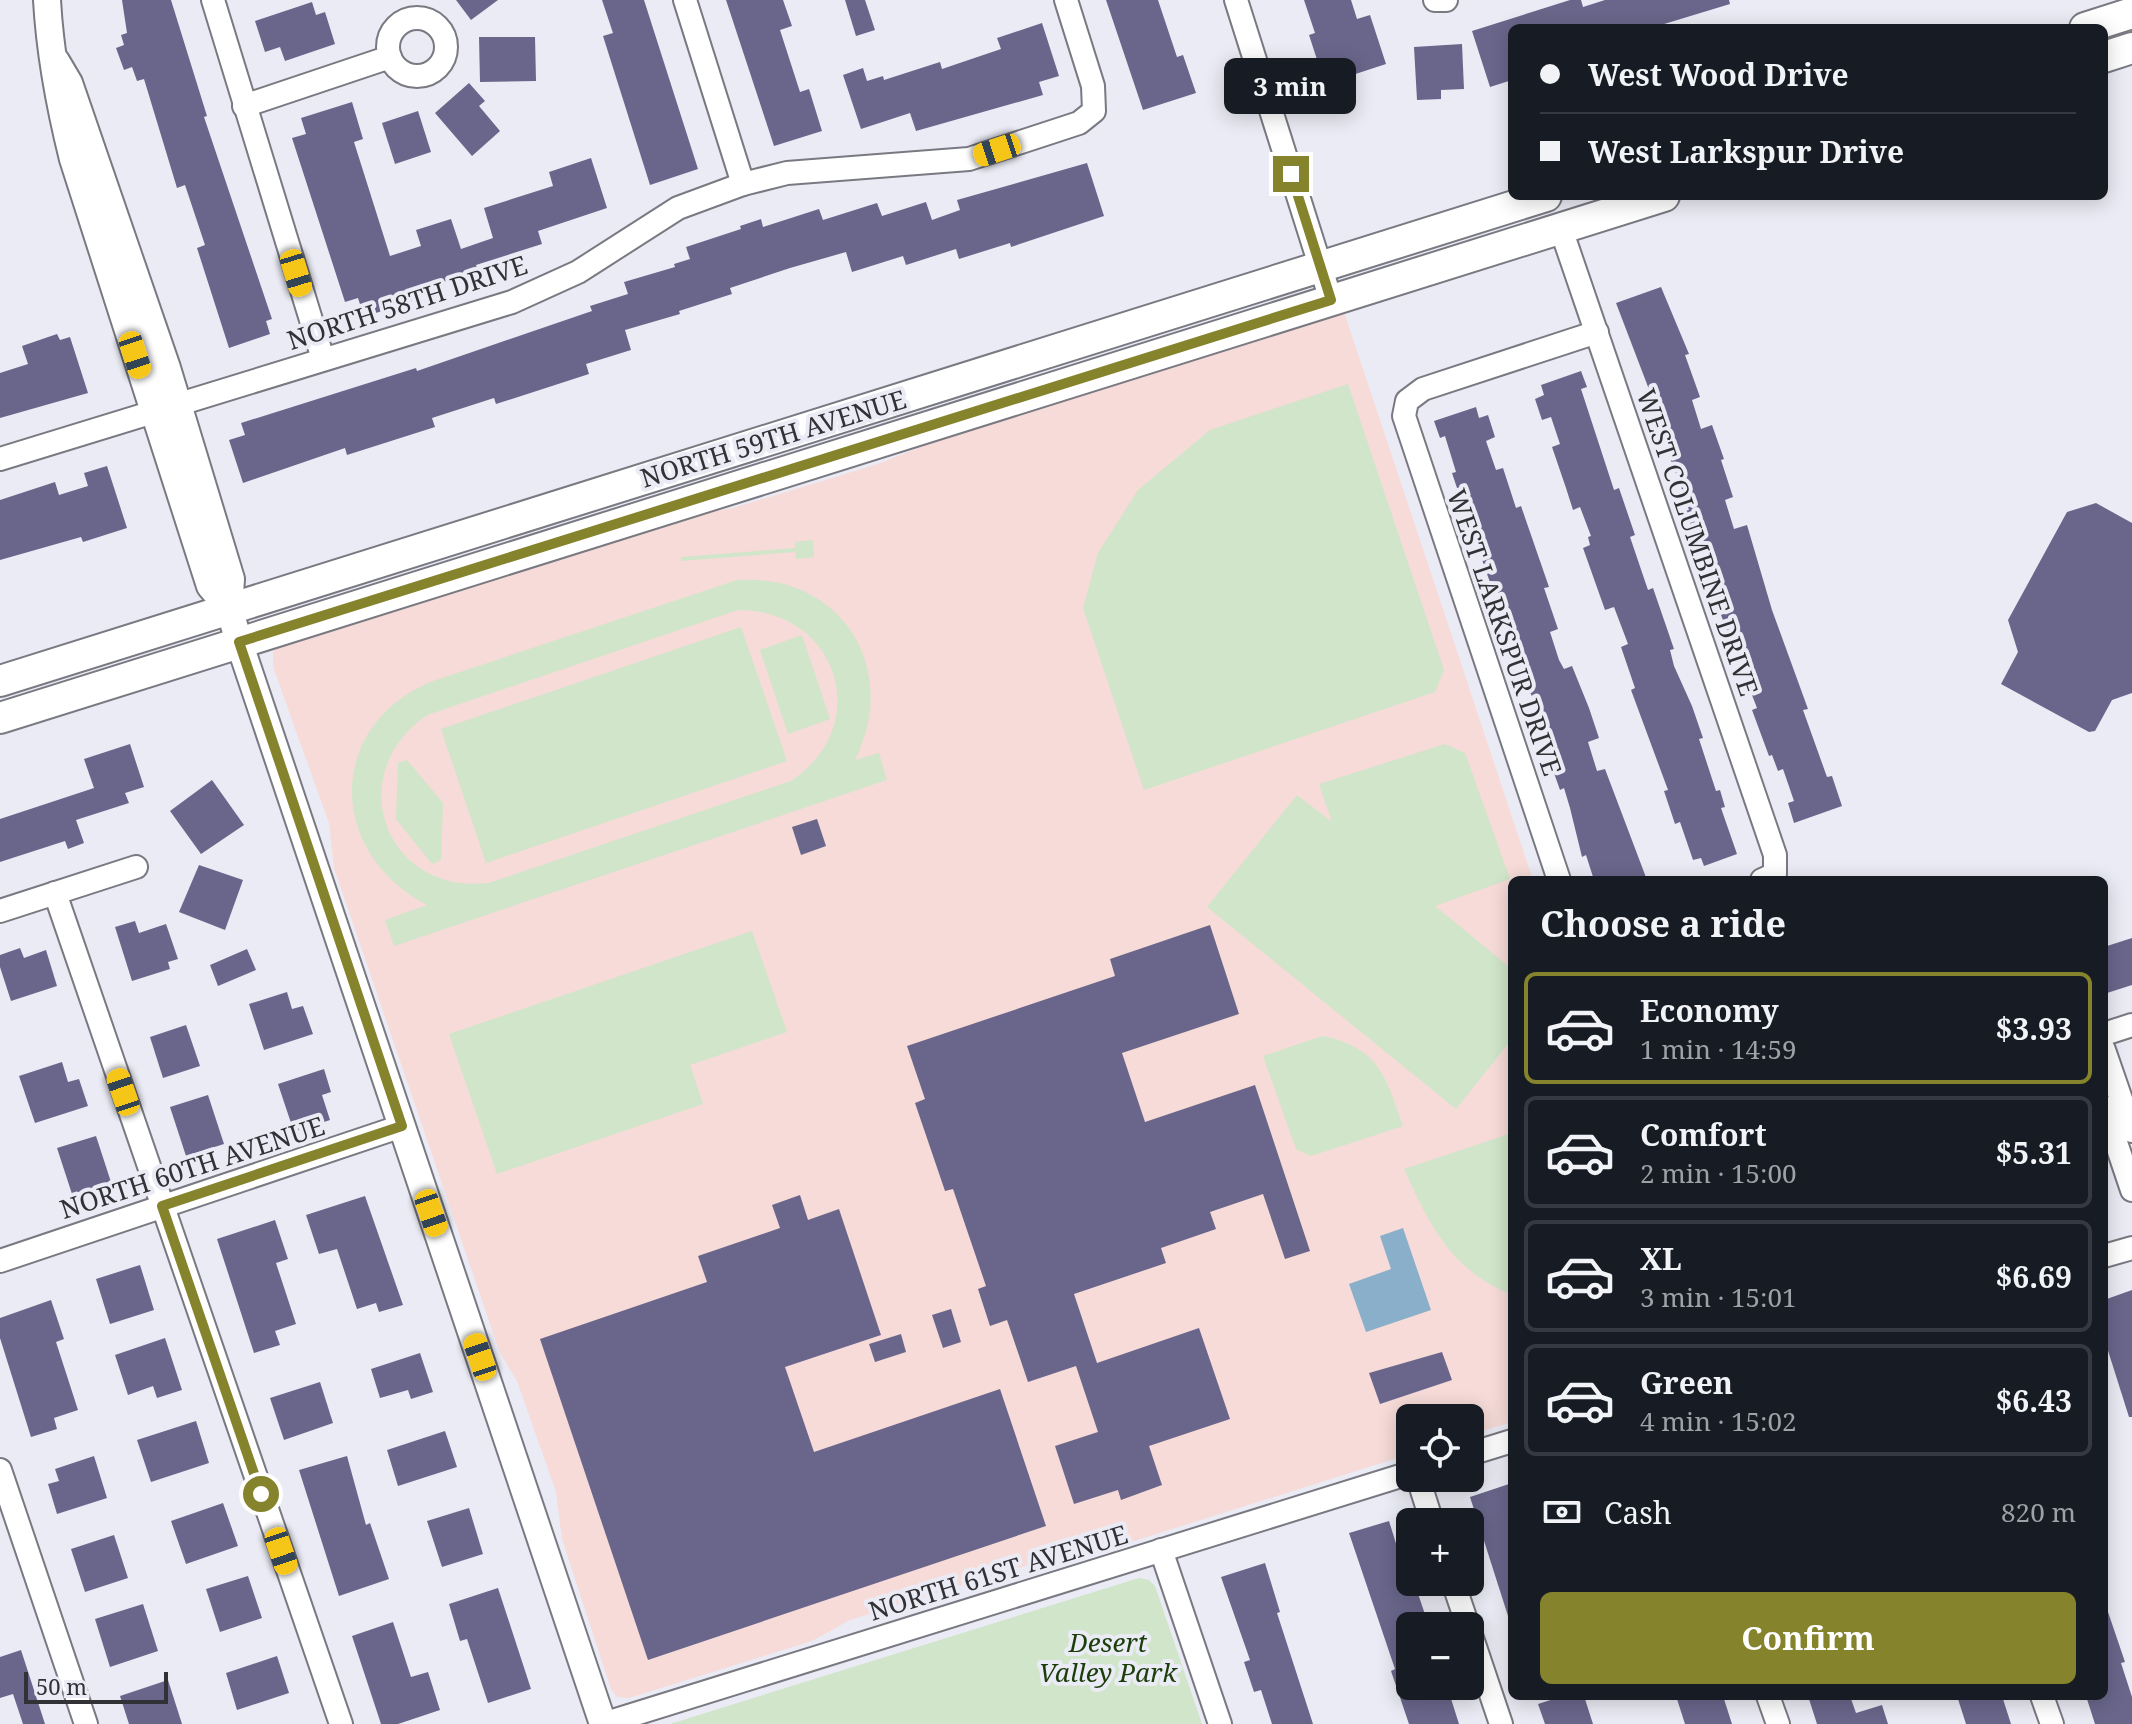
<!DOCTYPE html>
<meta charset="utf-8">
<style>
:root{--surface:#171b24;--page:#20242c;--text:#f1f3f6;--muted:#9ea1a6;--line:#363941;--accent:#85832c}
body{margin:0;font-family:"Noto Serif",serif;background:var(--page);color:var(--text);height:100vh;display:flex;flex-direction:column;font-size:30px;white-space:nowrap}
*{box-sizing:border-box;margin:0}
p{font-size:26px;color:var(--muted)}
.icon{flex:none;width:44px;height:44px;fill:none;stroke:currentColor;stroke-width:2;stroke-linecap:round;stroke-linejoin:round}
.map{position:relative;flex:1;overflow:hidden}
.panel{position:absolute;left:1508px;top:876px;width:600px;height:824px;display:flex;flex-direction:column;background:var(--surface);border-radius:12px;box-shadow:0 4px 20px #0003}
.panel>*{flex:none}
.top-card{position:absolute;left:1508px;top:24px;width:600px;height:176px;border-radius:12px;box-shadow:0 4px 20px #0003;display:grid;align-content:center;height:176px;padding:0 32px;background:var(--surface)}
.controls{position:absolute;left:1396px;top:1404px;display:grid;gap:16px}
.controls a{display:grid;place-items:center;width:88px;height:88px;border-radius:12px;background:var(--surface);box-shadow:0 4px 20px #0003;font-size:40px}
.scale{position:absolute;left:24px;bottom:20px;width:144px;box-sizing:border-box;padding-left:8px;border:4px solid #323236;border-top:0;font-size:22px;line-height:28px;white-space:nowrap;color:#323236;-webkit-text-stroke:6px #ebebf5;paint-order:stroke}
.end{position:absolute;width:36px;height:36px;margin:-18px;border:10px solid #85832c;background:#fff;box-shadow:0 0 0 4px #fff}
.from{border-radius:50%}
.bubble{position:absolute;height:56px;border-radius:12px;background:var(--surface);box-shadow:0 4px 20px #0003;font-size:26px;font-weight:700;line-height:56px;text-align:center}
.car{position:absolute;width:24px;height:48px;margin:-24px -12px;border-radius:10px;box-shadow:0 0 6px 2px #0007;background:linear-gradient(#f5c518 24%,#345 0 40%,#f5c518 0 76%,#345 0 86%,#f5c518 0)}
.top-card b{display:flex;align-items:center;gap:28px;height:76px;font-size:30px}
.top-card b+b{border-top:2px solid var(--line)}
.top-card i{width:20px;height:20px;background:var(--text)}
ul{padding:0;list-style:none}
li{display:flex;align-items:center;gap:24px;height:112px;margin:0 16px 12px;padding:0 16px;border:4px solid var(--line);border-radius:12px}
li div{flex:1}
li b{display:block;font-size:30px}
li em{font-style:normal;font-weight:700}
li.current{border-color:var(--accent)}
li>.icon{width:72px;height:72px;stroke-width:1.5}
h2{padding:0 32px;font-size:36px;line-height:96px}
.pay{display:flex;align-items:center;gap:20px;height:88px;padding:0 32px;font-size:30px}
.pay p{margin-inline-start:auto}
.primary-button{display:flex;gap:16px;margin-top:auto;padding:16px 32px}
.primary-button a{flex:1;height:92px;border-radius:12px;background:var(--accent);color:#fff;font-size:32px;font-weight:700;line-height:92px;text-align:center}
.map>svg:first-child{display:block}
</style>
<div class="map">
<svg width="2132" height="1724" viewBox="0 0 2132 1724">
<rect width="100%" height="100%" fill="#ebebf5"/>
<!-- education -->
<polygon fill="#f6dbd8" points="1344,312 1533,880 1512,880 1512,1422 1470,1435 1470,1418 1410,1418 1410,1454 1128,1543 1073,1551 850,1620 812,1641 629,1698 617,1697 611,1689 562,1539 556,1492 517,1381 500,1353 334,868 329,823 273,667 273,651 281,641 664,520 733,508 878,464 1009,412"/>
<!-- green -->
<g fill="#d0e5c9" fill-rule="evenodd">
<polygon points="1348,384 1444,670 1435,692 1144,790 1083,608 1098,553 1138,490 1210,430"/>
<polygon points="813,540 814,557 796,559 795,552 681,561 681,557 795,548 795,542"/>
<path d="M737,580C841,573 901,668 855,760L879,753L887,780L394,946L385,920L427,905C327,853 325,725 433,681ZM738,610C838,610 875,725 791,781L489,883C385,895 341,774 427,715Z"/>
<polygon points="741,627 787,761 486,863 441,729"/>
<polygon points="802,635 830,719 788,734 760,650"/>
<polygon points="1445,744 1465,753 1510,879 1435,906 1512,969 1512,1039 1456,1109 1207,907 1297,795 1332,822 1319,784"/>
<polygon points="407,760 443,803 441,860 432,864 396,819 398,763"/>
<polygon points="752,931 787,1032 690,1065 703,1104 497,1174 449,1034"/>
<path d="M1322,1036C1379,1047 1386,1077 1403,1126L1311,1156L1296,1149L1263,1056Z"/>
<path d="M1512,1133V1295C1451,1270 1430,1226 1404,1169Z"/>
<polygon points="1139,1578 1149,1580 1155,1586 1202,1724 670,1724"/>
</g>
<!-- water -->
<polygon fill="#89afca" points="1403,1228 1431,1310 1366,1332 1349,1284 1391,1269 1380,1236"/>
<!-- building -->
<g fill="#6a668b">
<polygon points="122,0 171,0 207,116 204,117 272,319 266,321 270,334 229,348 197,248 205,245 185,185 177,188 144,79 137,81 132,67 124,70 116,48 124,45 121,35 127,33"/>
<polygon points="456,0 498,0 471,20"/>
<polygon points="602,0 644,0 698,169 650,185 603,36 613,33"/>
<polygon points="726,0 783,0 792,26 780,30 800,92 809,89 822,131 774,146"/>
<polygon points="845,0 865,0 875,30 856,36"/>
<polygon points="1106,0 1158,0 1177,57 1183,55 1196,93 1143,110"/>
<polygon points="1304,0 1351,0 1357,19 1370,15 1386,64 1325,84 1309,35 1315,33"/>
<polygon points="1570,0 1581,0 1583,7 1605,0 1729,0 1730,4 1651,28 1512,28 1512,80 1490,87 1472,31"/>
<polygon points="312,2 316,15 325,12 335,44 285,61 280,47 265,52 255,21"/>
<polygon points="1042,23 1059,76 1039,82 1043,95 916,131 910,113 861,129 843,75 863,68 867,81 883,76 884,80 940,62 942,69 1001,49 997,38"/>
<polygon points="479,37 535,37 536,81 480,82"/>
<polygon points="1462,44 1464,89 1441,90 1441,99 1417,100 1414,47"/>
<polygon points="469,83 485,101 479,106 500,131 472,156 435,113"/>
<polygon points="352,102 363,139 354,142 390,256 421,246 416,230 451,219 461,249 493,238 484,208 553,186 549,172 591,158 607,208 538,231 542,244 476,265 478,271 409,293 412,301 364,317 358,298 345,302 292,138 306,134 301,118"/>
<polygon points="418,111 431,152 395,164 382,123"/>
<polygon points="1087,163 1104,216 1011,247 1010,243 959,259 956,249 906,265 903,256 852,272 846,252 790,268 730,288 732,294 679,311 680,314 625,330 631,350 586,364 589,374 496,404 494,398 432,418 435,427 347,455 345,448 243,483 229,440 245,435 241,423 416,368 417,371 592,311 590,306 628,294 624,282 675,267 674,264 690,259 686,247 741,229 740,226 761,219 763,227 819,209 823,220 877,203 882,216 926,202 932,220 960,210 957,200"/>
<polygon points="1661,287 1689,354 1685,355 1700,397 1692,400 1701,429 1712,425 1724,459 1721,460 1733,497 1725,500 1734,529 1747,525 1772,610 1808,709 1803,710 1827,777 1832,776 1842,806 1794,823 1788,803 1794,801 1783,769 1778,771 1772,755 1769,756 1752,710 1757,708 1721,615 1726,613 1685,511 1689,510 1683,492 1653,414 1658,413 1616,303"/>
<polygon points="57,334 60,340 70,337 88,393 0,418 0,373 28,364 22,346"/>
<polygon points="1581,371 1587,387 1581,389 1614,490 1619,488 1635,535 1630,537 1648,590 1653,588 1674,649 1670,650 1674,666 1692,706 1703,738 1699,739 1716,791 1720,790 1725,807 1721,808 1737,854 1704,866 1701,858 1693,860 1680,822 1675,824 1664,791 1668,790 1631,690 1635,688 1621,647 1628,644 1614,607 1605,610 1583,548 1590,545 1588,537 1591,536 1580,507 1573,510 1566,488 1552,447 1560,444 1551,417 1542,420 1535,399 1544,395 1541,385"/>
<polygon points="1476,407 1479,418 1488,415 1495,437 1486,441 1496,470 1503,468 1516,508 1521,506 1549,587 1544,588 1558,629 1550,632 1559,660 1564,669 1572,666 1589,708 1599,738 1588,742 1597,771 1605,769 1647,880 1594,880 1586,855 1582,857 1570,808 1564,788 1560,790 1543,742 1547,740 1536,704 1520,673 1525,671 1502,602 1495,587 1492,588 1475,540 1479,539 1476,522 1464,486 1457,488 1452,473 1456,472 1445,436 1440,438 1434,421"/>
<polygon points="107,466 127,528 83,542 81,537 0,560 0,500 55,482 59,495 88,486 84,473"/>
<polygon points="2096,503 2132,523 2132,693 2112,700 2095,731 2089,732 2001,684 2018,652 2008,620 2067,512"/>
<polygon points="130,744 144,787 125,793 129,803 76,820 84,843 68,849 65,841 0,862 0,819 94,788 84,759"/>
<polygon points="212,780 244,825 201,854 170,811"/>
<polygon points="817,819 826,846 801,855 792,827"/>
<polygon points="199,865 243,880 225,930 179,912"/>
<polygon points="135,921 139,933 166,924 178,959 168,962 170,969 132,981 115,927"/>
<polygon points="1210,925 1239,1014 1122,1053 1145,1122 1255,1085 1310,1251 1285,1259 1263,1194 1210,1212 1216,1229 1161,1248 1166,1263 1074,1294 1097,1363 1199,1328 1230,1419 1149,1446 1162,1485 1121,1500 1118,1490 1074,1504 1055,1446 1098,1432 1076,1366 1028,1382 1007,1320 990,1326 978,1289 986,1286 953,1189 945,1191 915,1103 925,1099 907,1046 1115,976 1110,959"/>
<polygon points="2132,938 2132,985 2104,994 2104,947"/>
<polygon points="20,948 24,958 46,950 57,986 11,1001 0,967 0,955"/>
<polygon points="247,949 256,970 218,986 210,965"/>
<polygon points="287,992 292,1009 303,1006 313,1034 264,1050 249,1004"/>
<polygon points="186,1025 200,1066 163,1078 150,1037"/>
<polygon points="62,1062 68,1082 79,1079 88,1106 35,1123 19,1076"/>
<polygon points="324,1069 331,1092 322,1095 330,1120 294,1132 278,1084"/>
<polygon points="208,1095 224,1144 186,1156 170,1107"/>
<polygon points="96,1136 111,1182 72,1194 57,1148"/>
<polygon points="800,1195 808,1220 839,1209 881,1335 785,1367 814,1452 1000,1389 1046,1526 648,1660 540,1339 707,1282 698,1256 780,1228 772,1205"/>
<polygon points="365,1196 403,1305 379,1312 376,1303 357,1309 337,1249 319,1254 306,1215"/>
<polygon points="275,1220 288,1259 276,1263 296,1324 275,1331 280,1345 254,1353 217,1239"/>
<polygon points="140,1265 154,1310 110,1324 96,1279"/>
<polygon points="2132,1290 2132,1417 2129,1417 2104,1338 2104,1300"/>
<polygon points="51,1300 64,1339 56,1342 78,1410 54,1418 57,1429 31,1437 0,1338 0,1318"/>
<polygon points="951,1309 961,1342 943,1348 932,1315"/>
<polygon points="901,1334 906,1352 875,1362 869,1344"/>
<polygon points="165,1338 182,1390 157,1398 153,1386 128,1395 115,1355"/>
<polygon points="1442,1352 1452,1380 1380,1404 1369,1373"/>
<polygon points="420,1353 433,1392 411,1399 408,1390 380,1398 371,1369"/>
<polygon points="320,1382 333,1423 284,1440 270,1398"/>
<polygon points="196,1421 209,1463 151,1482 137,1440"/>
<polygon points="445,1431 457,1467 398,1486 387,1450"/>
<polygon points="94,1456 107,1498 57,1514 48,1484 59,1481 55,1469"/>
<polygon points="347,1456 366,1525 370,1523 389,1579 339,1596 299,1470"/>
<polygon points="1509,1484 1512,1618 1509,1619 1470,1497"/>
<polygon points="223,1503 238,1546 186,1564 171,1521"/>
<polygon points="469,1508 483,1554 442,1567 427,1521"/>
<polygon points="1389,1521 1408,1582 1414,1582 1429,1626 1410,1626 1410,1686 1447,1686 1459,1724 1409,1724 1391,1671 1395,1669 1349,1533"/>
<polygon points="114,1535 128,1578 85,1592 71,1549"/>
<polygon points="1265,1563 1280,1612 1277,1613 1313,1724 1272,1724 1261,1690 1254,1692 1244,1662 1250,1660 1221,1577"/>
<polygon points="248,1576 262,1618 220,1632 206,1589"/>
<polygon points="498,1588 531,1689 488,1703 467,1639 460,1641 449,1604"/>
<polygon points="143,1604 158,1651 110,1667 95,1619"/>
<polygon points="2104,1609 2107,1609 2125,1662 2121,1663 2132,1697 2132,1724 2095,1724 2086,1696 2104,1696"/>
<polygon points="393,1622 411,1677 428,1672 440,1710 398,1724 381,1724 352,1636"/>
<polygon points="21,1650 45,1724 23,1724 13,1694 0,1698 0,1657"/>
<polygon points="277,1656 289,1693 237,1710 226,1673"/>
<polygon points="168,1680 182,1724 129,1724 120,1696"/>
<polygon points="1563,1696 1584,1696 1593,1724 1545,1724 1538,1704"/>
<polygon points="1676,1696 1723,1696 1732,1724 1685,1724"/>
<polygon points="1808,1696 1850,1696 1856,1713 1882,1705 1888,1724 1817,1724"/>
<polygon points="1957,1696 2002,1696 2011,1724 1966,1724"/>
</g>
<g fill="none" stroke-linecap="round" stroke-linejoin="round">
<defs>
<g id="minor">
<polyline points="213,0 323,359"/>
<polyline points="685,0 743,184"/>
<polyline points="1236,0 1331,300"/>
<polyline points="1435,0 1446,0"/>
<circle cx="417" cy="47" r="29"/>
<polyline points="244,106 390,57"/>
<polyline points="1561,229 1775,855 1775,874 1762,880"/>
<polyline points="0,459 512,302 578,272 678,208 743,184 787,173 969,159 1079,123 1094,111 1093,86 1066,0"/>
<polyline points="1559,880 1404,416 1407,401 1423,389 1597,332"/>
<polyline points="55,893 341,1724"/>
<polyline points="0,911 136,867"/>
<polyline points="2104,1034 2132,1025"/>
<polyline points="2104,1050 2132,1131"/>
<polyline points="2104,1107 2132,1190"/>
<polyline points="2104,1256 2132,1248"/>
<polyline points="0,1261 402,1126"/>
<polyline points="1470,1454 1512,1441"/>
<polyline points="0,1470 86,1724"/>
<polyline points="1418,1478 1432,1522"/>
<polyline points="1161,1550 1220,1724"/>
<polyline points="1453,1582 1468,1626"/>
<polyline points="1470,1632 1501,1724"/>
<polyline points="1768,1696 1778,1724"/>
<polyline points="2042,1696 2052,1724"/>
<polyline points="603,1724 1410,1473"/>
</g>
<g id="tertiary">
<path d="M47,0C50,54 60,107 73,159L210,586L229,608"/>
<polyline points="56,61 69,83 167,368 231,579 229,608 239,642 603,1724"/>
</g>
<g id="secondary">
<polyline points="2085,28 2132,13"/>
<polyline points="2104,57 2132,48"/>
<polyline points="0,681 1546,196"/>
<polyline points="0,718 1664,196"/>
</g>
</defs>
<!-- minor casing -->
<use href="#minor" stroke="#797982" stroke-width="26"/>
<!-- tertiary casing -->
<use href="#tertiary" stroke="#797982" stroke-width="30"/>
<!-- secondary casing -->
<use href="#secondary" stroke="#797982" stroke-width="34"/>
<!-- minor -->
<use href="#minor" stroke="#fff" stroke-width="22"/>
<!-- tertiary -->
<use href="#tertiary" stroke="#fff" stroke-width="26"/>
<!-- secondary -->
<use href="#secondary" stroke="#fff" stroke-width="30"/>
</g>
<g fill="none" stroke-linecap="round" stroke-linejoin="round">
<!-- route -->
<polyline stroke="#85832c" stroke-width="10" points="261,1494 162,1206 402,1126 239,642 1331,300 1291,174"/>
</g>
<g text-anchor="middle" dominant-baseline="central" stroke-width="8" stroke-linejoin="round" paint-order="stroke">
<!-- street labels -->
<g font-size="26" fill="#323236" stroke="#ebebf5">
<text transform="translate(407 302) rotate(-18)">NORTH 58TH DRIVE</text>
<text transform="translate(773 438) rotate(-17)">NORTH 59TH AVENUE</text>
<text transform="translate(1698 542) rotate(71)">WEST COLUMBINE DRIVE</text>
<text transform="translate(1505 632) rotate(71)">WEST LARKSPUR DRIVE</text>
<text transform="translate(192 1167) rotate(-18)">NORTH 60TH AVENUE</text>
<text transform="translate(998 1572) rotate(-17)">NORTH 61ST AVENUE</text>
</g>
<!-- park labels -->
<g font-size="26" font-style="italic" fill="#1b3e0b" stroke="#ebebf5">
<text x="1108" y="1642">Desert<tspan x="1108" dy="30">Valley Park</tspan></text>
</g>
</g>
</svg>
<div class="controls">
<a><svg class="icon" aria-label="locate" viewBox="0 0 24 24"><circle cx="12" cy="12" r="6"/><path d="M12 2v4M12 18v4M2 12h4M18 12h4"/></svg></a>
<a>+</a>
<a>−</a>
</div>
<div class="scale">50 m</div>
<i class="end from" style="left:261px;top:1494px"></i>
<i class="end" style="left:1291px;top:174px"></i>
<div class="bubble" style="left:1224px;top:58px;width:132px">3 min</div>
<i class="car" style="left:997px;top:150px;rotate:252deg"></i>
<i class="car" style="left:296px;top:273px;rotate:163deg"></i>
<i class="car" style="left:135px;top:355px;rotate:162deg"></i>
<i class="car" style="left:123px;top:1092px;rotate:341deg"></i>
<i class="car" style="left:431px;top:1213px;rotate:161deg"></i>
<i class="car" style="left:480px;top:1357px;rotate:341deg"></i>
<i class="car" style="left:281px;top:1551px;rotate:161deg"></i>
<div class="top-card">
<b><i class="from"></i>West Wood Drive</b>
<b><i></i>West Larkspur Drive</b>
</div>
<section class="panel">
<h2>Choose a ride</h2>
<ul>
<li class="current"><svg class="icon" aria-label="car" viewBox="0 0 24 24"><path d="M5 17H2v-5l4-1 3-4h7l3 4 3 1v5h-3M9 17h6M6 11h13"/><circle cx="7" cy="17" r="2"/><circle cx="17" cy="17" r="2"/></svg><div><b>Economy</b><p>1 min · 14:59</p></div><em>$3.93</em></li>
<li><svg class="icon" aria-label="car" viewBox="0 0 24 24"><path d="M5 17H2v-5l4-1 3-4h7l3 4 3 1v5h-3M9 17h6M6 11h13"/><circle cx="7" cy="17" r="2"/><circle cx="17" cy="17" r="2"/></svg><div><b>Comfort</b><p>2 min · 15:00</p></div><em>$5.31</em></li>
<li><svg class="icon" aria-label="car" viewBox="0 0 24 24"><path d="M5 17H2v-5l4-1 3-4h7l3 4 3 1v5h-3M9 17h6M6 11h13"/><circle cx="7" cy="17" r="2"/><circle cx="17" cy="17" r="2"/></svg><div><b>XL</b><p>3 min · 15:01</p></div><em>$6.69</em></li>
<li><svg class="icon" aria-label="car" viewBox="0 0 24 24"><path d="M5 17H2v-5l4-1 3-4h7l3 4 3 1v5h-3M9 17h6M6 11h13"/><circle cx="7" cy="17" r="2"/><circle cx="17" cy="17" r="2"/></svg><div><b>Green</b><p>4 min · 15:02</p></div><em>$6.43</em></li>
</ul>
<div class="pay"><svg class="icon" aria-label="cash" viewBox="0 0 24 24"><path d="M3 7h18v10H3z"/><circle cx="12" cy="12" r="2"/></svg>Cash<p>820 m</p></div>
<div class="primary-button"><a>Confirm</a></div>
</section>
</div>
